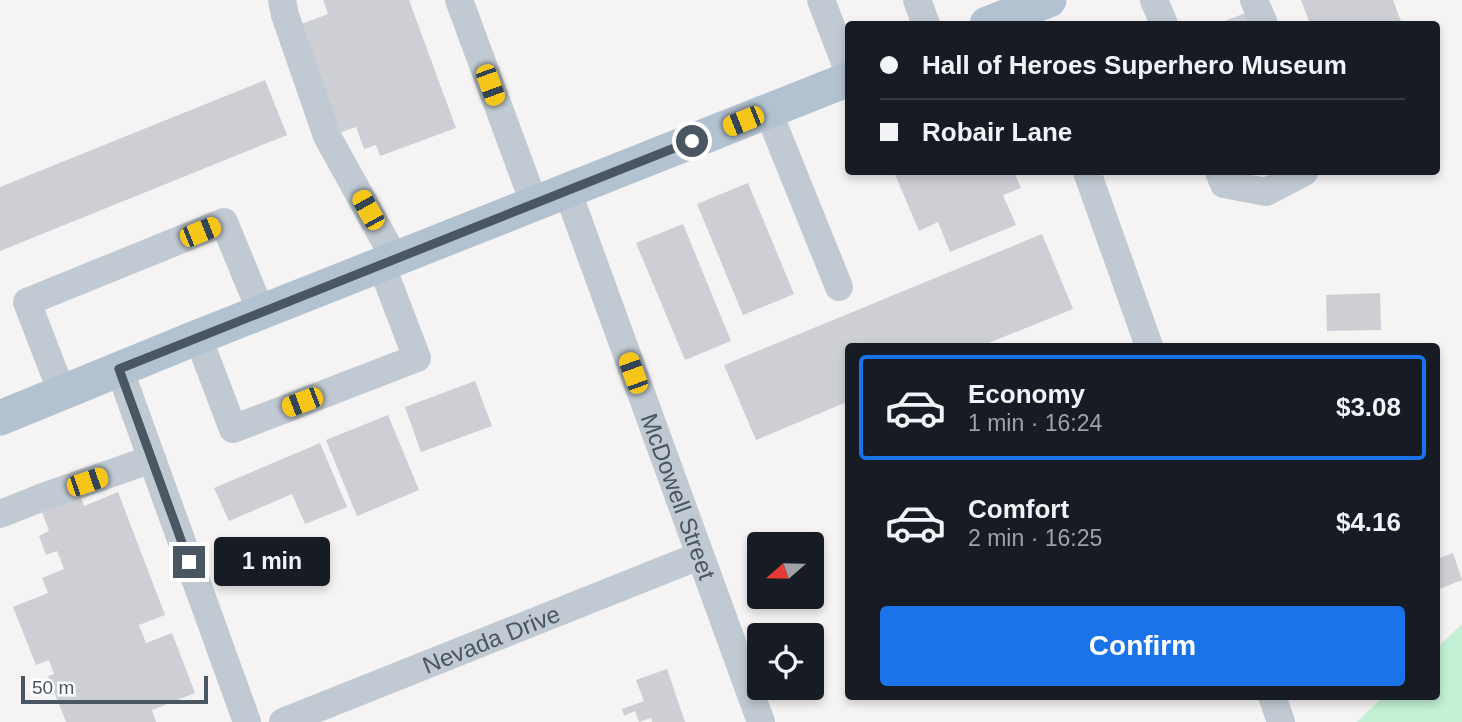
<!DOCTYPE html>
<meta charset="utf-8">
<style>
:root{--surface:#171b24;--page:#20242c;--text:#f1f3f6;--muted:#9ea1a6;--line:#363941;--accent:#1a73e8}
body{margin:0;font-family:Helvetica,sans-serif;background:var(--page);color:var(--text);height:100vh;display:flex;flex-direction:column;font-size:26px;white-space:nowrap}
*{box-sizing:border-box;margin:0}
p{font-size:23px;color:var(--muted)}
.icon{flex:none;width:38px;height:38px;fill:none;stroke:currentColor;stroke-width:2;stroke-linecap:round;stroke-linejoin:round}
.map{position:relative;flex:1;overflow:hidden}
.sheet{position:absolute;left:845px;top:343px;width:595px;height:357px;display:flex;flex-direction:column;background:var(--surface);border-radius:7px;box-shadow:0 4px 10px #0003}
.sheet>*{flex:none}
.hud{position:absolute;left:845px;top:21px;width:595px;height:154px;border-radius:7px;box-shadow:0 4px 10px #0003;display:grid;align-content:center;height:154px;padding:0 35px;background:var(--surface)}
.needle{width:46px;rotate:250deg}
.buttons{position:absolute;left:747px;top:532px;display:grid;gap:14px}
.buttons a{display:grid;place-items:center;width:77px;height:77px;border-radius:7px;background:var(--surface);box-shadow:0 4px 10px #0003;font-size:35px}
.scale{position:absolute;left:21px;bottom:18px;width:187px;box-sizing:border-box;padding-left:7px;border:4px solid #4a5661;border-top:0;font-size:19px;line-height:24px;white-space:nowrap;color:#4a5661;-webkit-text-stroke:5px #fff;paint-order:stroke}
.end{position:absolute;width:32px;height:32px;margin:-16px;border:9px solid #4a5661;background:#fff;box-shadow:0 0 0 4px #fff}
.from{border-radius:50%}
.bubble{position:absolute;height:49px;border-radius:7px;background:var(--surface);box-shadow:0 4px 10px #0003;font-size:23px;font-weight:800;line-height:49px;text-align:center}
.car{position:absolute;width:21px;height:42px;margin:-21px -10px;border-radius:9px;box-shadow:0 0 5px 2px #0007;background:linear-gradient(#f5c518 24%,#345 0 40%,#f5c518 0 76%,#345 0 86%,#f5c518 0)}
.hud b{display:flex;align-items:center;gap:24px;height:66px;font-size:26px}
.hud b+b{border-top:2px solid var(--line)}
.hud i{width:18px;height:18px;background:var(--text)}
ul{padding:12px 0 0;list-style:none}
li{display:flex;align-items:center;gap:21px;height:105px;margin:0 14px 10px;padding:0 21px;border:4px solid transparent;border-radius:7px}
li div{flex:1}
li b{display:block;font-size:26px}
li em{font-style:normal;font-weight:800}
li.current{border-color:var(--accent)}
li>.icon{width:63px;height:63px;stroke-width:1.5}
.cta{display:flex;gap:14px;margin-top:auto;padding:14px 35px}
.cta a{flex:1;height:80px;border-radius:7px;background:var(--accent);color:#fff;font-size:28px;font-weight:800;line-height:80px;text-align:center}
.map>svg:first-child{display:block}
</style>
<div class="map">
<svg width="1462" height="722" viewBox="0 0 1462 722">
<rect width="100%" height="100%" fill="#f5f3f3"/>
<!-- green -->
<polygon fill="#c3f1d5" points="1462,624 1462,722 1357,722 1383,697 1437,696 1437,648"/>
<!-- building -->
<g fill="#cdcfd5">
<polygon points="323,0 409,0 456,128 380,156 376,145 364,149 356,127 336,134 296,26 328,14"/>
<polygon points="1301,0 1393,0 1402,24 1310,24"/>
<polygon points="1246,13 1250,24 1216,24"/>
<polygon points="265,80 287,135 0,251 0,187"/>
<polygon points="894,172 1014,172 1021,188 1003,195 1016,225 950,252 938,222 919,231"/>
<polygon points="748,183 794,294 743,315 697,204"/>
<polygon points="683,224 731,341 685,360 636,243"/>
<polygon points="1042,234 1073,309 981,346 849,346 849,401 756,440 724,365"/>
<polygon points="1380,293 1381,330 1327,331 1326,295"/>
<polygon points="475,381 492,426 421,452 405,407"/>
<polygon points="388,415 419,490 357,516 326,440"/>
<polygon points="320,443 347,507 305,524 292,494 229,521 214,488"/>
<polygon points="118,492 165,615 139,625 146,643 172,633 195,693 152,710 156,722 66,722 48,676 54,674 49,660 36,665 13,607 48,593 42,578 64,569 57,551 46,555 39,536 49,531 42,512 81,497 84,506"/>
<polygon points="1453,553 1462,580 1437,590 1437,559"/>
<polygon points="667,669 685,722 652,722 651,718 639,722 635,711 624,716 622,709 644,701 636,680"/>
</g>
<g fill="none" stroke-linecap="round" stroke-linejoin="round">
<!-- minor -->
<g stroke="#c1cad2" stroke-width="28">
<polyline points="282,0 285,15 327,136 395,259"/>
<polyline points="459,0 534,203"/>
<polyline points="821,0 849,73"/>
<polyline points="917,0 926,24"/>
<polyline points="1154,0 1164,24"/>
<polyline points="1254,0 1264,24"/>
<polyline points="768,111 839,287"/>
<polyline points="1087,172 1149,346"/>
<polyline points="1219,172 1224,184 1266,192 1304,172"/>
<path id="s1" d="M567,190L761,722"/>
<polyline points="198,337 233,429 417,358 381,264"/>
<polyline points="119,368 247,722"/>
<polyline points="62,393 27,302 224,222 261,312"/>
<polyline points="0,514 43,497 152,459"/>
<polyline points="1272,696 1281,722"/>
<path id="s2" d="M283,722L699,556"/>
</g>
<!-- major -->
<g stroke="#b3c2d1" stroke-width="35">
<polyline points="987,24 1049,0"/>
<polyline points="0,418 198,337 849,79"/>
</g>
</g>
<g fill="none" stroke-linecap="round" stroke-linejoin="round">
<!-- route -->
<polyline stroke="#4a5661" stroke-width="9" points="189,562 119,369 692,141"/>
</g>
<g text-anchor="middle" dominant-baseline="central" stroke-width="6" stroke-linejoin="round" paint-order="stroke">
<!-- street labels -->
<g font-size="24" fill="#4a5661" stroke="#fff">
<text stroke="none"><textPath href="#s1" startOffset="326">McDowell Street</textPath></text>
<text stroke="none"><textPath href="#s2" startOffset="224">Nevada Drive</textPath></text>
</g>
</g>
</svg>
<div class="buttons">
<a><svg class="needle" viewBox="-14 -14 28 28"><path d="M0-13l5 13h-10z" fill="#e53935"/><path d="M0 13l5-13h-10z" fill="#9ea1a6"/></svg></a>
<a><svg class="icon" aria-label="locate" viewBox="0 0 24 24"><circle cx="12" cy="12" r="6"/><path d="M12 2v4M12 18v4M2 12h4M18 12h4"/></svg></a>
</div>
<div class="scale">50 m</div>
<i class="end from" style="left:692px;top:141px"></i>
<i class="end" style="left:189px;top:562px"></i>
<div class="bubble" style="left:214px;top:537px;width:116px">1 min</div>
<i class="car" style="left:490px;top:85px;rotate:160deg"></i>
<i class="car" style="left:743px;top:121px;rotate:248deg"></i>
<i class="car" style="left:368px;top:210px;rotate:331deg"></i>
<i class="car" style="left:200px;top:232px;rotate:68deg"></i>
<i class="car" style="left:633px;top:373px;rotate:340deg"></i>
<i class="car" style="left:302px;top:402px;rotate:249deg"></i>
<i class="car" style="left:87px;top:482px;rotate:71deg"></i>
<div class="hud">
<b><i class="from"></i>Hall of Heroes Superhero Museum</b>
<b><i></i>Robair Lane</b>
</div>
<section class="sheet">
<ul>
<li class="current"><svg class="icon" aria-label="car" viewBox="0 0 24 24"><path d="M5 17H2v-5l4-1 3-4h7l3 4 3 1v5h-3M9 17h6M6 11h13"/><circle cx="7" cy="17" r="2"/><circle cx="17" cy="17" r="2"/></svg><div><b>Economy</b><p>1 min · 16:24</p></div><em>$3.08</em></li>
<li><svg class="icon" aria-label="car" viewBox="0 0 24 24"><path d="M5 17H2v-5l4-1 3-4h7l3 4 3 1v5h-3M9 17h6M6 11h13"/><circle cx="7" cy="17" r="2"/><circle cx="17" cy="17" r="2"/></svg><div><b>Comfort</b><p>2 min · 16:25</p></div><em>$4.16</em></li>
</ul>
<div class="cta"><a>Confirm</a></div>
</section>
</div>
